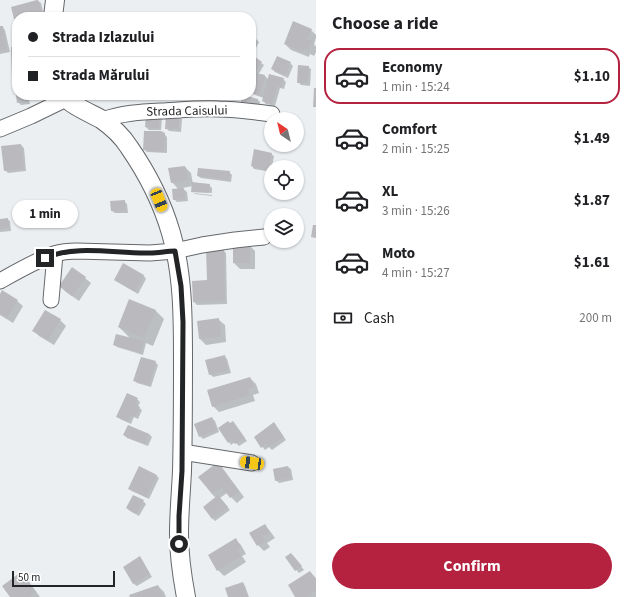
<!DOCTYPE html>
<meta charset="utf-8">
<style>
:root{--surface:#fff;--page:#f6f6f6;--text:#202124;--muted:#757577;--line:#e0e0e0;--accent:#b42240}
body{margin:0;font-family:"Source Sans 3",sans-serif;background:var(--page);color:var(--text);height:100vh;display:flex;flex-direction:column;font-size:15px;white-space:nowrap}
*{box-sizing:border-box;margin:0}
p{font-size:13px;color:var(--muted)}
.icon{flex:none;width:22px;height:22px;fill:none;stroke:currentColor;stroke-width:2;stroke-linecap:round;stroke-linejoin:round}
.map{position:relative;flex:1;overflow:hidden}
.panel{display:flex;flex-direction:column;background:var(--surface);width:312px}
.panel>*{flex:none}
.guide{position:absolute;left:12px;top:12px;width:244px;height:88px;border-radius:16px;box-shadow:0 1px 3px #0004;display:grid;align-content:center;height:88px;padding:0 16px;background:var(--surface)}
.needle{width:26px;rotate:325deg}
.buttons{position:absolute;left:264px;top:112px;display:grid;gap:8px}
.buttons a{display:grid;place-items:center;width:40px;height:40px;border-radius:50%;background:var(--surface);box-shadow:0 1px 3px #0004;font-size:20px}
.scale{position:absolute;left:12px;bottom:10px;width:103px;box-sizing:border-box;padding-left:4px;border:2px solid #232425;border-top:0;font-size:11px;line-height:14px;white-space:nowrap;color:#232425;-webkit-text-stroke:3px #fff;paint-order:stroke}
.end{position:absolute;width:18px;height:18px;margin:-9px;border:5px solid #232425;background:#fff;box-shadow:0 0 0 2px #fff}
.from{border-radius:50%}
.bubble{position:absolute;height:28px;border-radius:14px;background:var(--surface);box-shadow:0 1px 3px #0004;font-size:13px;font-weight:700;line-height:28px;text-align:center}
.car{position:absolute;width:12px;height:24px;margin:-12px -6px;border-radius:5px;box-shadow:0 0 3px 1px #0007;background:linear-gradient(#f5c518 24%,#345 0 40%,#f5c518 0 76%,#345 0 86%,#f5c518 0)}
.guide b{display:flex;align-items:center;gap:14px;height:38px;font-size:15px}
.guide b+b{border-top:1px solid var(--line)}
.guide i{width:10px;height:10px;background:var(--text)}
ul{padding:0;list-style:none}
li{display:flex;align-items:center;gap:12px;height:56px;margin:0 8px 6px;padding:0 8px;border:2px solid transparent;border-radius:16px}
li div{flex:1}
li b{display:block;font-size:15px}
li em{font-style:normal;font-weight:700}
li.selected{border-color:var(--accent)}
li>.icon{width:36px;height:36px;stroke-width:1.5}
h2{padding:0 16px;font-size:18px;line-height:48px}
.pay{display:flex;align-items:center;gap:10px;height:44px;padding:0 16px;font-size:15px}
.pay p{margin-inline-start:auto}
.action{display:flex;gap:8px;margin-top:auto;padding:8px 16px}
.action a{flex:1;height:46px;border-radius:24px;background:var(--accent);color:#fff;font-size:16px;font-weight:700;line-height:46px;text-align:center}
main{display:flex;flex:1;min-height:0}
.map>svg:first-child{display:block}
</style>
<main>
<div class="map">
<svg width="316" height="597" viewBox="0 0 316 597">
<rect width="100%" height="100%" fill="#eceff2"/>
<!-- shadow -->
<g fill="#0003">
<polygon points="38,1 41,3 44,15 35,17 17,17 17,20 15,19 12,8"/>
<polygon points="0,27 2,27 5,30 10,52 0,54"/>
<polygon points="311,30 316,35 316,38 314,44 316,47 316,52 314,56 310,54 309,57 291,50 285,44"/>
<polygon points="251,37 256,39 259,42 251,58"/>
<polygon points="251,62 261,63 264,65 258,75 265,76 269,80 283,79 286,82 284,89 280,88 275,106 266,104 263,101 264,98 255,95 252,93 256,76 251,72"/>
<polygon points="290,63 293,66 288,78 275,72 272,69"/>
<polygon points="308,67 311,69 310,86 301,85 298,82"/>
<polygon points="15,82 17,82 17,95 28,95 30,104 21,105 18,102"/>
<polygon points="109,95 122,95 120,100 111,97"/>
<polygon points="257,99 260,102 258,111 244,107"/>
<polygon points="159,115 162,118 161,130 149,130 146,127"/>
<polygon points="179,116 182,119 181,132 169,131 166,128"/>
<polygon points="164,134 167,137 167,153 147,152 144,149"/>
<polygon points="21,145 24,148 26,171 8,173 5,170"/>
<polygon points="271,154 274,156 272,167 271,167 271,172 254,169 252,166"/>
<polygon points="185,167 191,173 193,184 209,185 212,188 212,193 194,191 194,193 192,191 193,186 182,188 187,192 188,201 177,202 174,199 179,190 172,182"/>
<polygon points="229,172 232,175 231,182 201,178 198,176"/>
<polygon points="194,193 212,195 212,196 195,194"/>
<polygon points="124,201 127,204 128,213 115,213 112,211"/>
<polygon points="7,219 10,221 11,231 0,232 0,220"/>
<polygon points="249,245 255,251 255,269 240,269 234,263"/>
<polygon points="223,250 226,253 227,304 197,305 194,302 193,282 208,281"/>
<polygon points="124,265 144,276 146,279 138,294 118,282 115,280"/>
<polygon points="85,278 91,283 79,301 66,292 60,286"/>
<polygon points="0,296 17,301 23,306 13,323 0,315"/>
<polygon points="155,310 164,319 153,346 146,343 143,355 117,347 114,345 130,338 119,327"/>
<polygon points="60,320 66,326 54,345 39,336 33,330"/>
<polygon points="219,320 225,325 226,342 206,345 200,339"/>
<polygon points="224,356 227,359 231,373 213,377 210,374"/>
<polygon points="155,362 158,365 151,387 137,383 134,380"/>
<polygon points="250,378 256,384 259,393 253,395 255,401 219,412 213,406"/>
<polygon points="137,399 140,402 138,407 142,410 138,419 134,417 131,424 120,419 118,416"/>
<polygon points="212,418 215,421 219,432 203,439 200,436"/>
<polygon points="230,424 235,425 247,441 239,446 235,442 231,445 229,442"/>
<polygon points="274,424 286,440 272,450 269,447 265,450 255,437"/>
<polygon points="128,426 149,434 152,437 148,446 127,438 124,435"/>
<polygon points="218,463 223,469 244,497 237,503 227,493 220,498 230,510 215,521 212,518 216,498 212,494"/>
<polygon points="288,467 291,469 293,480 279,483 276,480"/>
<polygon points="157,476 159,478 149,499 132,491 129,488"/>
<polygon points="143,501 146,504 139,516 130,511 127,508"/>
<polygon points="264,525 270,531 275,538 267,543 270,547 264,551 258,545"/>
<polygon points="235,539 241,545 246,554 242,556 246,562 224,576 218,570"/>
<polygon points="294,557 304,570 299,573 286,558"/>
<polygon points="142,560 152,577 137,586 134,584 124,567"/>
<polygon points="310,572 316,578 316,597 296,597"/>
<polygon points="21,573 27,579 40,597 11,597"/>
<polygon points="243,583 245,586 249,597 229,597"/>
<polygon points="158,586 164,592 166,597 131,597"/>
</g>
<!-- building -->
<g fill="#bab9bd">
<polygon points="37,0 38,0 42,12 23,17 17,17 17,19 14,19 11,7"/>
<polygon points="293,21 312,29 307,39 312,41 308,51 304,49 303,52 284,44"/>
<polygon points="0,26 3,26 7,50 0,51"/>
<polygon points="251,36 256,39 251,50"/>
<polygon points="11,47 17,47 17,77 12,77"/>
<polygon points="254,56 262,62 254,74 251,72 251,61"/>
<polygon points="277,56 291,62 285,75 271,69"/>
<polygon points="298,65 309,66 308,83 297,83"/>
<polygon points="256,73 265,75 260,95 251,93"/>
<polygon points="269,74 284,78 281,87 277,86 272,104 262,101"/>
<polygon points="14,81 17,81 17,95 26,95 27,101 17,103"/>
<polygon points="314,88 316,88 316,107 313,107"/>
<polygon points="243,95 258,99 255,108 240,105"/>
<polygon points="146,114 159,114 159,128 145,127"/>
<polygon points="166,115 179,115 179,129 165,129"/>
<polygon points="144,131 161,131 165,133 164,151 143,150"/>
<polygon points="21,144 24,169 4,171 1,146"/>
<polygon points="254,149 272,153 268,170 251,166"/>
<polygon points="185,166 188,180 171,183 168,168"/>
<polygon points="198,168 230,171 229,180 197,176"/>
<polygon points="192,182 210,184 209,193 191,192"/>
<polygon points="184,188 185,199 173,200 172,189"/>
<polygon points="125,200 125,210 111,211 110,201"/>
<polygon points="8,218 9,228 0,229 0,219"/>
<polygon points="313,225 316,225 316,238 311,237"/>
<rect x="233" y="244" width="17" height="19"/>
<polygon points="206,249 224,249 225,301 193,302 192,281 207,280"/>
<polygon points="123,263 144,275 135,292 114,280"/>
<polygon points="72,267 86,277 72,296 59,286"/>
<polygon points="2,290 18,300 7,318 0,314 0,294"/>
<polygon points="129,299 156,310 144,338 118,327"/>
<polygon points="45,310 61,319 48,340 32,331"/>
<polygon points="219,318 221,337 199,339 197,321"/>
<polygon points="116,334 144,341 141,353 113,345"/>
<polygon points="225,355 228,370 209,375 205,360"/>
<polygon points="141,357 156,361 149,385 133,381"/>
<polygon points="250,377 254,387 248,389 250,395 212,407 207,390"/>
<polygon points="127,393 138,398 135,404 140,407 135,417 131,415 128,422 116,417"/>
<polygon points="212,417 217,430 199,437 194,424"/>
<polygon points="228,421 230,423 233,421 245,438 235,444 232,440 228,443 218,428"/>
<polygon points="274,422 284,437 269,447 266,444 261,448 254,437"/>
<polygon points="128,425 149,434 145,444 123,435"/>
<polygon points="218,462 239,491 230,498 222,487 212,494 198,477"/>
<polygon points="139,466 157,475 146,497 128,489"/>
<polygon points="288,466 291,478 275,481 273,469"/>
<polygon points="133,495 144,500 136,514 126,508"/>
<polygon points="218,495 228,507 212,519 203,507"/>
<polygon points="265,524 270,532 262,537 265,541 257,546 249,533"/>
<polygon points="236,538 241,548 237,550 241,556 217,571 208,555"/>
<polygon points="291,553 302,566 295,571 285,557"/>
<polygon points="140,556 150,574 133,584 123,567"/>
<polygon points="310,571 316,580 316,591 307,597 295,597 288,585"/>
<polygon points="21,572 36,592 29,597 10,597 2,586"/>
<polygon points="243,582 248,597 228,597 225,588"/>
<polygon points="158,585 163,597 130,597 129,595"/>
</g>
<g fill="none" stroke-linecap="round" stroke-linejoin="round">
<defs>
<g id="minor">
<path d="M103,120C121,113 141,112 161,111C180,110 200,108 219,109C237,109 254,112 272,114"/>
<polyline points="0,129 31,116 66,99"/>
<path d="M0,281C16,272 37,260 54,254C61,252 69,251 76,251L150,253L175,251L202,245L235,240L264,237"/>
<polyline points="51,300 55,254"/>
<polyline points="182,452 252,463"/>
</g>
<g id="tertiary">
<polyline points="53,17 55,0"/>
<path d="M63,95C72,106 88,112 101,119C111,126 122,136 129,147C147,173 162,202 171,233C183,274 183,317 183,359C183,396 183,434 182,471C181,492 179,513 179,534C179,555 182,576 186,597"/>
</g>
</defs>
<!-- minor casing -->
<use href="#minor" stroke="#65686b" stroke-width="17"/>
<!-- tertiary casing -->
<use href="#tertiary" stroke="#65686b" stroke-width="20"/>
<!-- minor -->
<use href="#minor" stroke="#fff" stroke-width="15"/>
<!-- tertiary -->
<use href="#tertiary" stroke="#fff" stroke-width="18"/>
</g>
<g fill="none" stroke-linecap="round" stroke-linejoin="round">
<!-- route -->
<path stroke="#232425" stroke-width="5" d="M45,258C77,244 116,254 150,253C159,253 167,251 175,251L181,286L183,322L182,471L179,516V544"/>
</g>
<g text-anchor="middle" dominant-baseline="central" stroke-width="4" stroke-linejoin="round" paint-order="stroke">
<!-- street labels -->
<g font-size="13" fill="#232425" stroke="#fff">
<text transform="translate(187 111) rotate(-1)">Strada Caisului</text>
</g>
</g>
</svg>
<div class="buttons">
<a><svg class="needle" viewBox="-14 -14 28 28"><path d="M0-13l5 13h-10z" fill="#e53935"/><path d="M0 13l5-13h-10z" fill="#757577"/></svg></a>
<a><svg class="icon" aria-label="locate" viewBox="0 0 24 24"><circle cx="12" cy="12" r="6"/><path d="M12 2v4M12 18v4M2 12h4M18 12h4"/></svg></a>
<a><svg class="icon" aria-label="layers" viewBox="0 0 24 24"><path d="M12 4l9 5-9 5-9-5zM3 14l9 5 9-5"/></svg></a>
</div>
<div class="scale">50 m</div>
<i class="end from" style="left:179px;top:544px"></i>
<i class="end" style="left:45px;top:258px"></i>
<div class="bubble" style="left:12px;top:200px;width:66px">1 min</div>
<i class="car" style="left:159px;top:200px;rotate:158deg"></i>
<i class="car" style="left:252px;top:463px;rotate:278deg"></i>
<div class="guide">
<b><i class="from"></i>Strada Izlazului</b>
<b><i></i>Strada Mărului</b>
</div>
</div>
<section class="panel">
<h2>Choose a ride</h2>
<ul>
<li class="selected"><svg class="icon" aria-label="car" viewBox="0 0 24 24"><path d="M5 17H2v-5l4-1 3-4h7l3 4 3 1v5h-3M9 17h6M6 11h13"/><circle cx="7" cy="17" r="2"/><circle cx="17" cy="17" r="2"/></svg><div><b>Economy</b><p>1 min · 15:24</p></div><em>$1.10</em></li>
<li><svg class="icon" aria-label="car" viewBox="0 0 24 24"><path d="M5 17H2v-5l4-1 3-4h7l3 4 3 1v5h-3M9 17h6M6 11h13"/><circle cx="7" cy="17" r="2"/><circle cx="17" cy="17" r="2"/></svg><div><b>Comfort</b><p>2 min · 15:25</p></div><em>$1.49</em></li>
<li><svg class="icon" aria-label="car" viewBox="0 0 24 24"><path d="M5 17H2v-5l4-1 3-4h7l3 4 3 1v5h-3M9 17h6M6 11h13"/><circle cx="7" cy="17" r="2"/><circle cx="17" cy="17" r="2"/></svg><div><b>XL</b><p>3 min · 15:26</p></div><em>$1.87</em></li>
<li><svg class="icon" aria-label="car" viewBox="0 0 24 24"><path d="M5 17H2v-5l4-1 3-4h7l3 4 3 1v5h-3M9 17h6M6 11h13"/><circle cx="7" cy="17" r="2"/><circle cx="17" cy="17" r="2"/></svg><div><b>Moto</b><p>4 min · 15:27</p></div><em>$1.61</em></li>
</ul>
<div class="pay"><svg class="icon" aria-label="cash" viewBox="0 0 24 24"><path d="M3 7h18v10H3z"/><circle cx="12" cy="12" r="2"/></svg>Cash<p>200 m</p></div>
<div class="action"><a>Confirm</a></div>
</section>
</main>
